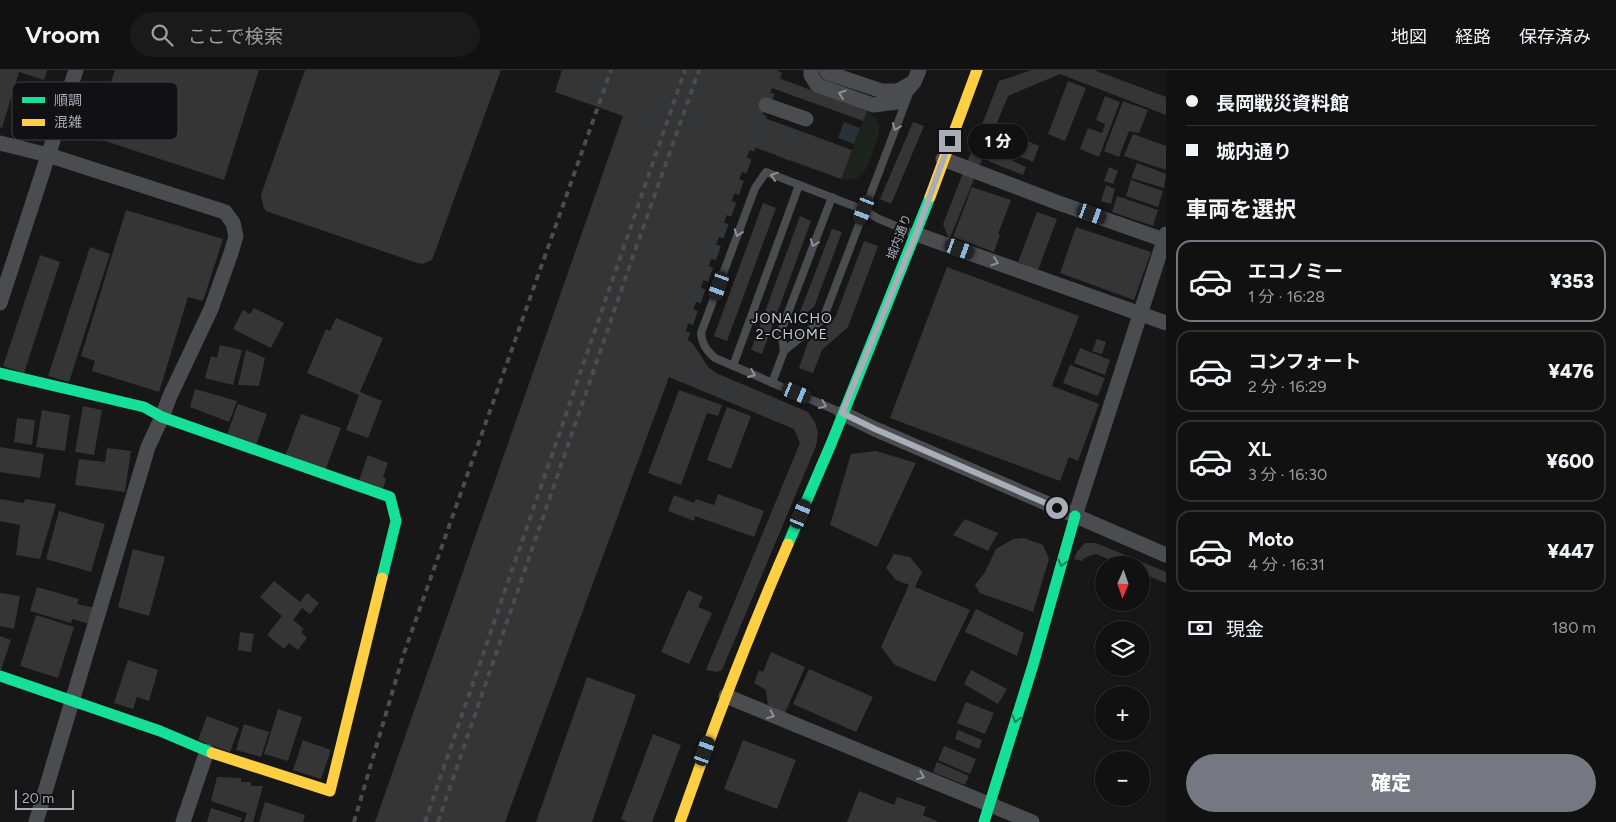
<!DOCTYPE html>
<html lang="ja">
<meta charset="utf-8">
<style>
:root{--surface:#111;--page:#1a1a1a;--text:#f1f3f6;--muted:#9c9d9f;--line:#303131;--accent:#757880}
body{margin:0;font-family:Figtree,"Noto Sans JP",sans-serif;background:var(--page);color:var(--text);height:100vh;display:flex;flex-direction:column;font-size:19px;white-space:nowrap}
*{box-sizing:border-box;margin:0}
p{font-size:16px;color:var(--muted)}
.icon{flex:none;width:28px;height:28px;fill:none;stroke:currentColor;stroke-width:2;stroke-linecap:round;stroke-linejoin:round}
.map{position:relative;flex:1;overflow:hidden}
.details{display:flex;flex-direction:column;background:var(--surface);width:450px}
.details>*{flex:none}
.banner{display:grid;align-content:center;height:110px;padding:0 20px;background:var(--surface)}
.needle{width:32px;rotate:182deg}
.buttons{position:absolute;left:1095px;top:486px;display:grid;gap:10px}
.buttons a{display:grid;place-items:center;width:55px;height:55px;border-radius:50%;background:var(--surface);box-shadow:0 1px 4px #0004,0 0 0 1px var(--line);font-size:25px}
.scale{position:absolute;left:15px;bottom:12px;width:59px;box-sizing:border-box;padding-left:5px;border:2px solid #a8adb8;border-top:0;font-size:14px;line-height:18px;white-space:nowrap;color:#a8adb8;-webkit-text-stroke:4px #111113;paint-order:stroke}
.end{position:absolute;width:22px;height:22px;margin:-11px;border:6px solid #a8adb8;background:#111;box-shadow:0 0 0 2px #111}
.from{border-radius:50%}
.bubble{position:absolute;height:35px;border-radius:18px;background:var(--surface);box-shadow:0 1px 4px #0004,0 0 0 1px var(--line);font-size:16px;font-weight:800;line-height:35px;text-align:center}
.car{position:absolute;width:15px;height:30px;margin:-15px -8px;border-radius:6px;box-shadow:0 0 4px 1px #0007;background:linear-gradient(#222 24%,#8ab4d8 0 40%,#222 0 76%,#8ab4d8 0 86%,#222 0)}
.banner b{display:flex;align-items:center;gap:18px;height:48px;font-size:19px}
.banner b+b{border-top:1px solid var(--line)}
.banner i{width:12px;height:12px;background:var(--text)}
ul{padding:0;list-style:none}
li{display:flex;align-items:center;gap:15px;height:82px;margin:0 10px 8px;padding:0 10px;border:2px solid var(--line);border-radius:15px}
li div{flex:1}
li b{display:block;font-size:19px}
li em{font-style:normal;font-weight:800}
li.selected{border-color:var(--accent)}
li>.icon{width:45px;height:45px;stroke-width:1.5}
h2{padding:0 20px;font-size:22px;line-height:60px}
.pay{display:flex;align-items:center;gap:12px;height:55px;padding:0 20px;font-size:19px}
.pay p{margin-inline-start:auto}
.button{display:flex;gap:10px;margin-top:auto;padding:10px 20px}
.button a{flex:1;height:58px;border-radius:30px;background:var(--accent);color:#fff;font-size:20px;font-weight:800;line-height:58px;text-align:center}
header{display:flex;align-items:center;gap:30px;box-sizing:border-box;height:70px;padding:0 25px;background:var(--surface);border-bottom:1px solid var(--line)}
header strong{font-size:24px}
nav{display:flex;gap:28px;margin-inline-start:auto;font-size:18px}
.search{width:350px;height:45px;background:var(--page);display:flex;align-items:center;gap:12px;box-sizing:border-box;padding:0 18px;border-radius:28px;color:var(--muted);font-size:19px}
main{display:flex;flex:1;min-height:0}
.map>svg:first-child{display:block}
</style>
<header>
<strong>Vroom</strong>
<div class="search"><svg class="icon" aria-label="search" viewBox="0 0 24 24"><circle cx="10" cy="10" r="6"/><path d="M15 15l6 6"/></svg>ここで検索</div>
<nav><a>地図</a><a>経路</a><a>保存済み</a></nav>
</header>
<main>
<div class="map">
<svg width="1166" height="752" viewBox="0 0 1166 752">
<rect width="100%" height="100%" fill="#171717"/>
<!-- green -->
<path fill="#1d241e" d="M867,41C872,45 877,48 879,55C880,63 877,71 874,78C868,95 864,114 841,109Z"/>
<!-- water -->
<polygon fill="#2a3239" points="844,52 860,58 854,74 838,68"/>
<!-- building -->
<g fill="#353536">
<polygon points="0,0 47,0 44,10 19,2 2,58 0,57"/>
<polygon points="115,0 259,0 224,110 93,67"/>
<polygon points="305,0 501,0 432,190 422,194 417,193 266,141 263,136 261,125"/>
<polygon points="562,0 778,0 776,7 867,41 863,51 772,18 762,47 852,80 841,109 751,76 684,266 694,275 708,297 716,303 808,342 815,352 818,363 816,376 722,600 717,602 706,600 800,373 794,359 669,307 505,752 375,752 623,46 555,22"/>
<polygon points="1032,0 1094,0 1166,27 1166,45 1060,4 1008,26 950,168 948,167 943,154 999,11"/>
<polygon points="1068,11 1086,18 1065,71 1048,64"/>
<polygon points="1105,26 1120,32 1099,87 1080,79 1088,58 1102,63 1105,54 1096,50"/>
<polygon points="1123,31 1148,40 1139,63 1129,61 1119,87 1104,81"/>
<polygon points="913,52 924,56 891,134 880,129"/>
<polygon points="1000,59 1039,76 1033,92 993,75"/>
<polygon points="1133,64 1166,76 1166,100 1124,86"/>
<polygon points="994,77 1014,86 1013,91 1026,97 1023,105 988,91"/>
<polygon points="1137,93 1166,104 1164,118 1131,108"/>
<polygon points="1109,97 1118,101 1113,114 1104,111"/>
<polygon points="1131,110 1163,121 1158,137 1126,126"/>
<polygon points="1106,115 1115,119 1111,134 1101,131"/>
<polygon points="972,117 1011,130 998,164 1000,165 994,182 953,167"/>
<polygon points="1117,126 1158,140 1153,156 1112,142"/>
<polygon points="763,133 776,138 727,271 714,266"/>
<polygon points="126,140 223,169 203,231 188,227 159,322 92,301 95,291 81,286"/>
<polygon points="1037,142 1057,149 1038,200 1018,192"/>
<polygon points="800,146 811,151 762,284 751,280"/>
<polygon points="1076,157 1151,182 1134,230 1060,203"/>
<polygon points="832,159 842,162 814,237 805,244 800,242"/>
<polygon points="864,171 878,176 848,257 822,280 813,303 799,298 808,272 835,248"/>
<polygon points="90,177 110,184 69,312 48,306"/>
<polygon points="40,185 60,192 24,303 3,296"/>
<polygon points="947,197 1079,246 1052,316 1099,334 1078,391 1069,387 1060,411 890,348"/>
<polygon points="254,238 284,253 271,278 233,259 243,240 250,244"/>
<polygon points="336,248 383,268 360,322 382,331 368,368 346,360 359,325 307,303 326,259 330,261"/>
<polygon points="1097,269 1106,272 1102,284 1092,281"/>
<polygon points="220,275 242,280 233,315 205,308 211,286 217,288"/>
<polygon points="1080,278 1110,290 1105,305 1074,293"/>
<polygon points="246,280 265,288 259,316 238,315"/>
<polygon points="1070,295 1105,308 1098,326 1063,313"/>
<polygon points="195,319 237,331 229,352 190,337"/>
<polygon points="679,320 722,335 718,346 707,343 681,415 648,403"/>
<polygon points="238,334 267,344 255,378 226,367"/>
<polygon points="83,336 102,340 94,385 75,382"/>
<polygon points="727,337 751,346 731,399 707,390"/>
<polygon points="42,340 70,345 65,381 36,377"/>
<polygon points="301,344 341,358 324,404 284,389"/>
<polygon points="17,348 35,350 32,375 14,372"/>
<polygon points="0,377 44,384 40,408 0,402"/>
<polygon points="107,378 131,381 125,422 75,415 79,389 105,392"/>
<polygon points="876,381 916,393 877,477 830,455 851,384"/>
<polygon points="368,385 388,393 383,407 386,409 382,422 358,413"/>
<polygon points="718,424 764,441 754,467 695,446 694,451 668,441 674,425 694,433 696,429 714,435"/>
<polygon points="0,429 24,433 25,429 56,434 40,489 16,485 20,455 0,451"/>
<polygon points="59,441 105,454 91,502 46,489"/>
<polygon points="965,449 998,463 988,481 953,465"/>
<polygon points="1024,468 1043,475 1049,489 1033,542 980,523 975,515 985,502 996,479 1013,469"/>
<polygon points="1085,473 1096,473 1166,502 1166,513 1141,503 1141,495 1123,495 1096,484 1084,488 1082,491 1074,489 1077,482"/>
<polygon points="133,479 165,487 149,546 118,537"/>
<polygon points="894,484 910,487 922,502 915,517 970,540 935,612 895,595 881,577 909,515 896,510 886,498"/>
<polygon points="274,511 300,532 307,523 319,533 310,544 302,538 293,550 304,559 301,562 307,568 298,580 289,573 284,579 267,565 282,546 260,527"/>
<polygon points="37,517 79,529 77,534 95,538 90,554 72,549 71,553 30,541"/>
<polygon points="688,520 703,527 698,537 712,543 689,594 661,582"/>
<polygon points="0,523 20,526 14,559 0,556"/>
<polygon points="976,539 1024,563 1017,586 965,562"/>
<polygon points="36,545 74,557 58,608 20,596"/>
<polygon points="240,562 254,564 251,582 238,580"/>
<polygon points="0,566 11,570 0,603"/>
<polygon points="771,582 805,597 785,643 768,635 766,620 754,613 759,600 763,602"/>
<polygon points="128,590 158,600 149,631 137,627 133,639 114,633"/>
<polygon points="809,599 873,627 856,662 793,634"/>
<polygon points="971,600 1007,619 998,634 964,614"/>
<polygon points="587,607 636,625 592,752 536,752"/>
<polygon points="966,632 994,643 985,664 957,653"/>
<polygon points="278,639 302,647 288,691 264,684"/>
<polygon points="207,646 239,658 230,682 198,670"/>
<polygon points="244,654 269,662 261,687 236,680"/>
<polygon points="958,660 982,670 979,679 955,669"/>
<polygon points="653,664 681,675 652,752 628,752 621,749"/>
<polygon points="303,670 331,680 321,709 293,700"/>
<polygon points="743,670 796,690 777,739 724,719"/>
<polygon points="944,676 976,689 970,704 938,690"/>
<polygon points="937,692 969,706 965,715 933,702"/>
<polygon points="217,707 241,708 241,712 251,712 251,716 263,716 253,752 244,752 247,743 211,731"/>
<polygon points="859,721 894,735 897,727 926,737 923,745 939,752 847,752"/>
<polygon points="265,732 305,745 303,752 259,752"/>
<polygon points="211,738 242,748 240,752 207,752"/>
</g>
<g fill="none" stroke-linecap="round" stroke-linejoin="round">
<!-- street-tunnel -->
<g stroke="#343537" stroke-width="15" stroke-dasharray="15 8" stroke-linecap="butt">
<polyline points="775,0 671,295 800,350"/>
<polyline points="571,6 629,26 634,24 637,29"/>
<polyline points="633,28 738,65"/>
<polyline points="656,45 664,39 677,0"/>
<polyline points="692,49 710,0"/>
<polyline points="754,60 789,73"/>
<polyline points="783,88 794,59"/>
<polyline points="632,100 650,52 649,46 653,35"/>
</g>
<!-- lane -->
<g stroke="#4b4c50" stroke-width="8">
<polyline points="784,281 781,261 832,127"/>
<polyline points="733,296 799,115"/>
<polyline points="772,313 784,281 823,249 908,26"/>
<path d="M842,343L715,288C706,280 702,274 701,263L755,118L766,102L864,140L879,149L915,164"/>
</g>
<!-- street -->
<g stroke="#4b4c50" stroke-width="15">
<polyline points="811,0 811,5 817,15 873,35 897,32 914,12 919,0"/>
<polyline points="826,0 828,3 882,21 898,21 910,14"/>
<polyline points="766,35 806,49"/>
<polyline points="0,73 48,85 225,142 233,153 236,166 231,183 211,239 170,326 162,347 148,377 36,752"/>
<polyline points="943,89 1056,132 1164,170"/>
<polyline points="916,164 1166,253"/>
<polyline points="0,233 76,0"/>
<polyline points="842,343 875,359 1166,485"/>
<polyline points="1075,446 1166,164"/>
<polyline points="726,626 1032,752"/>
<polyline points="183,752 207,681"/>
</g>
<!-- fast -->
<g stroke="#16e098" stroke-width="11">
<polyline points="0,303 144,337 162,347 390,427 396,451 382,508"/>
<polyline points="788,474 831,374 930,127"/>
<polyline points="0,606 160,661 212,683"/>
<polyline points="984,752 1033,595 1075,446"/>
</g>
<!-- slow -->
<g stroke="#ffcf43" stroke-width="11">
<polyline points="930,127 977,0"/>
<polyline points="212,683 330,721 382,508"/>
<path d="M680,752C713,658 748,566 788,474"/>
</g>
<!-- rail -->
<g stroke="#4b4c4f" stroke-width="4" stroke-dasharray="6 5" stroke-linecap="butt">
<polyline points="354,752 403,586 611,0"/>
<polyline points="425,752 685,0"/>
<polyline points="438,752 631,192 699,0"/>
</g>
</g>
<!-- one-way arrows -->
<defs><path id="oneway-chevron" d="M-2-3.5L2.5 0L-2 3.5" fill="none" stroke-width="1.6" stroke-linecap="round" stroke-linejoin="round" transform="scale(1.25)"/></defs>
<g stroke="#8c9099">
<use href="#oneway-chevron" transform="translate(842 24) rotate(-161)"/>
<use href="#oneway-chevron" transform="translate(896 57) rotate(111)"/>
<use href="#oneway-chevron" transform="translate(774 106) rotate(-162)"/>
<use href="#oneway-chevron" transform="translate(738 163) rotate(110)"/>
<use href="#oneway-chevron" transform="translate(814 173) rotate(111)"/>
<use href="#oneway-chevron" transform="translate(995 192) rotate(19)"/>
<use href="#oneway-chevron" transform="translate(752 304) rotate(23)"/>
<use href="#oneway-chevron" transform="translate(823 335) rotate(23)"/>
<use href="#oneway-chevron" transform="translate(771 645) rotate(22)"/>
<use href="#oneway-chevron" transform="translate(921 706) rotate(22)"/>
</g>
<g stroke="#14835c">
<use href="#oneway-chevron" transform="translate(1062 493) rotate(106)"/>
<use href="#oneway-chevron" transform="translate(1016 649) rotate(107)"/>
</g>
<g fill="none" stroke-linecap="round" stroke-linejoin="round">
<!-- route -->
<polyline stroke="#a8adb8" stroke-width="6" points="950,71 916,164 842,343 875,359 1057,438"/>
</g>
<g text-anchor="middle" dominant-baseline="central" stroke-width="4" stroke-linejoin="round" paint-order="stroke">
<!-- street labels -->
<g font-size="12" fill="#a8adb8" stroke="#111113">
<text transform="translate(899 167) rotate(-69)">城内通り</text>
</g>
<!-- neighbourhood labels -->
<g font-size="14" letter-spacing="1" fill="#c9ccd4" stroke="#111113">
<text x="792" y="248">JONAICHO<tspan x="792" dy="16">2-CHOME</tspan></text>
</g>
</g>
<!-- legend -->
<rect x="12" y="12" width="166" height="58" rx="8" fill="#111113" stroke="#3e4045" stroke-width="1"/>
<rect x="22" y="27" width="23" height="6" fill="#16e098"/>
<rect x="22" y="49" width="23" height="7" fill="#ffcf43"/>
<g font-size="14" fill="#a8adb8">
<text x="54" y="35">順調</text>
<text x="54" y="57">混雑</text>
</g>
</svg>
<div class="buttons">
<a><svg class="needle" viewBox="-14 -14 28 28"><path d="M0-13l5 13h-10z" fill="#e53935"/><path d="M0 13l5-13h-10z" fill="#9c9d9f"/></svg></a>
<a><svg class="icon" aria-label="layers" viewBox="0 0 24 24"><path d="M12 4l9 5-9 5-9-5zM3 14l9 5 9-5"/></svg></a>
<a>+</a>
<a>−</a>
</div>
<div class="scale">20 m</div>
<i class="end from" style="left:1057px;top:438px"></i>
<i class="end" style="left:950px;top:71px"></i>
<div class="bubble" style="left:968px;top:54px;width:60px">1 分</div>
<i class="car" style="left:864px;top:140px;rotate:201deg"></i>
<i class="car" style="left:1092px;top:144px;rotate:110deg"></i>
<i class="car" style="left:960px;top:179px;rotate:110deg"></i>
<i class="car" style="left:719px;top:216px;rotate:200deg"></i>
<i class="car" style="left:797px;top:323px;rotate:113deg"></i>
<i class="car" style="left:801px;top:444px;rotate:23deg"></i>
<i class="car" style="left:705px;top:681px;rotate:20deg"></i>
</div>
<section class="details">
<div class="banner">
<b><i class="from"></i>長岡戦災資料館</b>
<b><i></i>城内通り</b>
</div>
<h2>車両を選択</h2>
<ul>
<li class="selected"><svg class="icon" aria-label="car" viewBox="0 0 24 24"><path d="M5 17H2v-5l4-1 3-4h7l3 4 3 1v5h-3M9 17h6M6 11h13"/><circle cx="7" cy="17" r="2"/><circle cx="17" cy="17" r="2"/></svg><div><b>エコノミー</b><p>1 分 · 16:28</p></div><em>¥353</em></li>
<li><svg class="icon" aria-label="car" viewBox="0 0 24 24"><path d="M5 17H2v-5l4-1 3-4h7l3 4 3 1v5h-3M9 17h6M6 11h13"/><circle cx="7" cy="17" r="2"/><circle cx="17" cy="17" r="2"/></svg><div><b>コンフォート</b><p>2 分 · 16:29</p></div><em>¥476</em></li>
<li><svg class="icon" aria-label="car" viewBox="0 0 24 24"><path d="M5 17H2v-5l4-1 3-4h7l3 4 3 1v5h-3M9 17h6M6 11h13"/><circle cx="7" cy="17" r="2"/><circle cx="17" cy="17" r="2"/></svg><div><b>XL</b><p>3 分 · 16:30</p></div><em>¥600</em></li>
<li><svg class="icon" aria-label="car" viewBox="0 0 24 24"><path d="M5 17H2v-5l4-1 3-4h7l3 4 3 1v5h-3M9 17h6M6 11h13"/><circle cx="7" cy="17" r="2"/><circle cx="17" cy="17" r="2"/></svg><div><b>Moto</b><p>4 分 · 16:31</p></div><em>¥447</em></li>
</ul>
<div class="pay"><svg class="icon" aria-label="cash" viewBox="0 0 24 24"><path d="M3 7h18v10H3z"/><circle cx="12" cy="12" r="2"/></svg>現金<p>180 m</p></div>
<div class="button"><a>確定</a></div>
</section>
</main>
